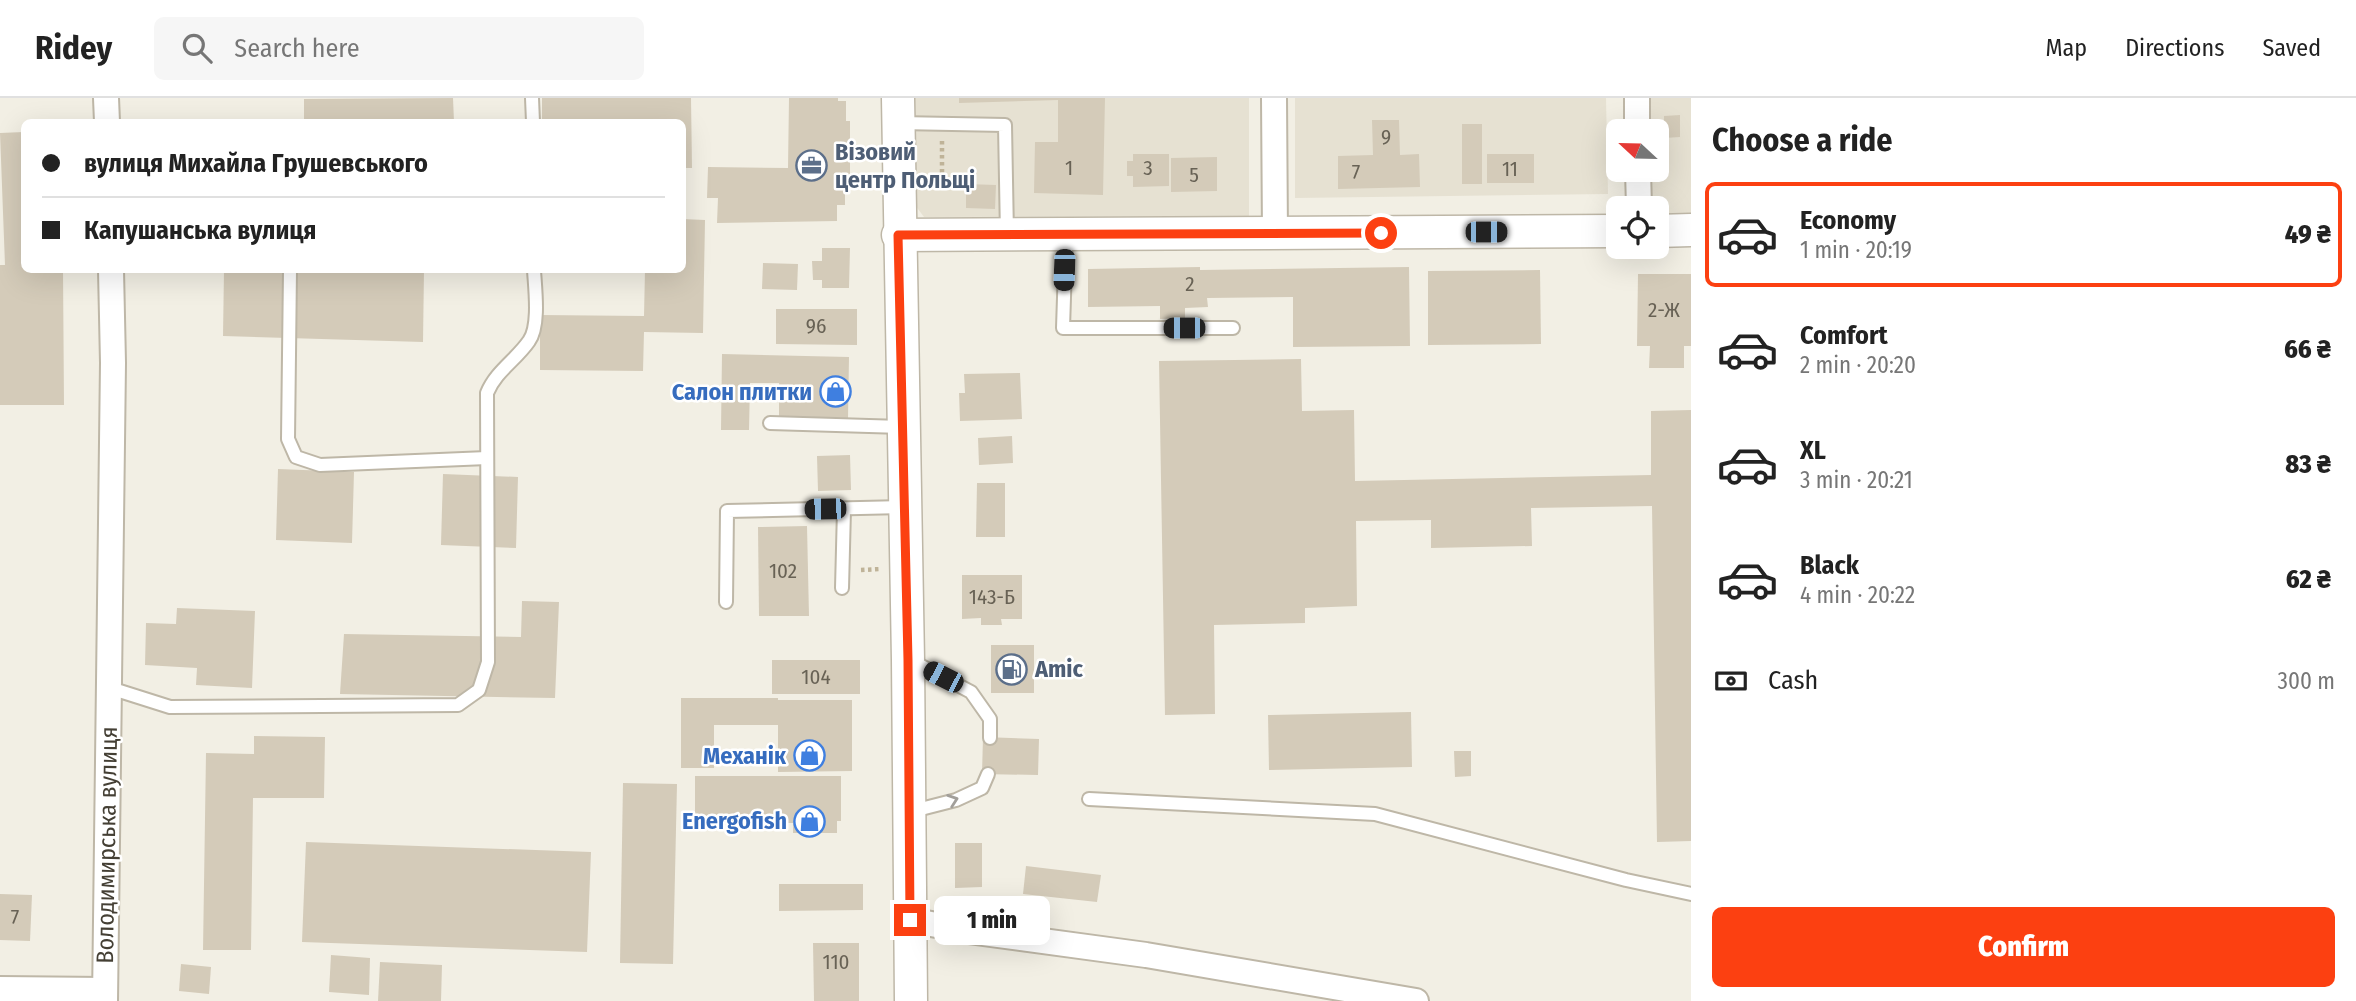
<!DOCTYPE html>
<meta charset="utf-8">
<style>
:root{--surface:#fff;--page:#f6f6f6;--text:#222;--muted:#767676;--line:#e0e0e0;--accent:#fc4011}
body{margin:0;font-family:"Fira Sans Condensed",sans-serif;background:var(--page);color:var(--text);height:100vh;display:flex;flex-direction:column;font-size:26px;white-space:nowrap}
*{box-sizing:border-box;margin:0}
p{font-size:23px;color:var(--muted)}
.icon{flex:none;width:38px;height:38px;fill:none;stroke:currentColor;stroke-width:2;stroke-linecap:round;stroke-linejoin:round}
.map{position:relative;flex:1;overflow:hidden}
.panel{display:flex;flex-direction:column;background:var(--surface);width:665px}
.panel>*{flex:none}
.top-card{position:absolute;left:21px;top:21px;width:665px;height:154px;border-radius:10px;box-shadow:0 7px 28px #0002;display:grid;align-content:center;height:154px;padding:0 21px;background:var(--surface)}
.needle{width:46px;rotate:292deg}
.tools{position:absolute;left:1606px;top:21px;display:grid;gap:14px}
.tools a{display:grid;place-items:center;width:63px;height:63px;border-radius:10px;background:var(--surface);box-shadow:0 7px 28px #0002;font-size:35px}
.end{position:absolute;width:32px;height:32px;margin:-16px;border:9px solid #fc4011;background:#fff;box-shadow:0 0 0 4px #fff}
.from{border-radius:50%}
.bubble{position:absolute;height:49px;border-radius:10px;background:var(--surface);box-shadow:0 7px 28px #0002;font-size:23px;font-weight:800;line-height:49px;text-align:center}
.car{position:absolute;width:21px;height:42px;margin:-21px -10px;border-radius:9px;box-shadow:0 0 5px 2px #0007;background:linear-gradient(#222 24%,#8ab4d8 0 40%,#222 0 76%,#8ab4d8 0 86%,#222 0)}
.top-card b{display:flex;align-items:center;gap:24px;height:66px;font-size:26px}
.top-card b+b{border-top:2px solid var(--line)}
.top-card i{width:18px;height:18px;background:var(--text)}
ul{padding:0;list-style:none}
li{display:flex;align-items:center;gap:21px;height:105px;margin:0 14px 10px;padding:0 7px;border:4px solid transparent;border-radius:10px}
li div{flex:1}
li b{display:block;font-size:26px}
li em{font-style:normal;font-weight:800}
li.on{border-color:var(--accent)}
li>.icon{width:63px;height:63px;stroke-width:1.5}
h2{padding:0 21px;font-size:32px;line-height:84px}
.pay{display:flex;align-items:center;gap:18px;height:77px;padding:0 21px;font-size:26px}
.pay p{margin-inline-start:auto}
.button{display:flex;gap:14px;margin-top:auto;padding:14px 21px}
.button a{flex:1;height:80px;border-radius:10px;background:var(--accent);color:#fff;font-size:28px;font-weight:800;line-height:80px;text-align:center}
header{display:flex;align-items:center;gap:42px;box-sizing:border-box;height:98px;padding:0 35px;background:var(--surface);border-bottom:2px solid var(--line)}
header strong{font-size:33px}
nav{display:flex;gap:38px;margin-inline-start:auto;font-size:24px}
.search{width:490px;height:63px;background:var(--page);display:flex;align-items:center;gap:18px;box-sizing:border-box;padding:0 24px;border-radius:10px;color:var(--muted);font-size:26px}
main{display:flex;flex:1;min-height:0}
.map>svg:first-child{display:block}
</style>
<header>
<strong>Ridey</strong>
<div class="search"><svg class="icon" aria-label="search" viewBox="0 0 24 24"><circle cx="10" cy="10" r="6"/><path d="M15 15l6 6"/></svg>Search here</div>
<nav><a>Map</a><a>Directions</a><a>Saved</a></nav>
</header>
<main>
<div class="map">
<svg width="1691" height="903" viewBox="0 0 1691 903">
<rect width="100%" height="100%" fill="#f2efe4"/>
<!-- residential -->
<g fill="#e6e1d2">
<polygon points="912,0 1249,0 1249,118 924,119 912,103"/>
<polygon points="1295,0 1606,0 1608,96 1295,100"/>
<polygon points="1649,0 1691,0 1691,118 1657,120 1657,110 1650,110 1649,72 1657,72 1657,33 1649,33"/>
</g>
<!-- building -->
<g fill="#d4cbb9">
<polygon points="453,0 454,24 304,24 304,1"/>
<polygon points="542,0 691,0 692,70 682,70 682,24 542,24"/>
<polygon points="789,0 838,0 838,3 846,3 846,23 850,23 850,88 845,88 845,107 837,107 837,123 717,125 718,100 707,100 708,69 788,70"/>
<polygon points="959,0 1105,0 1103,97 1034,95 1035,44 1058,44 1058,2 959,5"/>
<polygon points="1680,17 1680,39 1664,40 1664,18"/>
<polygon points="1372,22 1399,22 1400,57 1419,56 1420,89 1338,91 1338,58 1373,57"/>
<rect x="1462" y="26" width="20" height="60"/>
<polygon points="24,34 24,172 63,172 64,307 0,307 0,167 5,167 0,35"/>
<polygon points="1133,56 1169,56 1169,88 1133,89 1133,78 1127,78 1127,63 1133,63"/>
<rect x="1487" y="56" width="47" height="29"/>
<polygon points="1217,59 1217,93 1171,94 1171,60"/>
<polygon points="966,86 996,87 995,111 966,110"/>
<polygon points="682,121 705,122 703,235 644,234 643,273 540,272 540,217 644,218 645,172 682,172"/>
<polygon points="822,150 850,150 849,190 822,190 822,182 813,182 812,163 822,163"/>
<polygon points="763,165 798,166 797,192 762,191"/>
<polygon points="1200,169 1200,172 1409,169 1410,248 1293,249 1293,199 1207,200 1208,209 1185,210 1185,220 1160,221 1160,208 1088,209 1088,171"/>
<polygon points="224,172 424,172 423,244 223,238"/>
<polygon points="1540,172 1541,246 1428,247 1428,173"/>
<polygon points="1638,176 1691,176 1691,248 1684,248 1684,270 1649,270 1650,248 1637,248"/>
<polygon points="776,211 857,211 857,247 776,246"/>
<polygon points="722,256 849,259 848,320 779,318 779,285 750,285 749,332 721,332"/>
<polygon points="1301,261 1302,313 1354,312 1355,383 1651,377 1651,313 1691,312 1691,743 1657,744 1652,408 1531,410 1532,448 1431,450 1431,422 1356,423 1357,508 1305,510 1305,525 1214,527 1215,616 1165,617 1159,263"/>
<polygon points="1020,275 1022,321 960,323 959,295 965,295 964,276"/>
<polygon points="1012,338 1013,365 979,367 978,340"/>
<polygon points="850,357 851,392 818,393 817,358"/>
<polygon points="278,371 354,374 352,445 276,442"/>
<polygon points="443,376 518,379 516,450 441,447"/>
<polygon points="977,385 1005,385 1005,439 976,439"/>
<polygon points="807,428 809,518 759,518 758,429"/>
<polygon points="962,477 1022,477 1022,521 1001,521 1002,527 981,527 981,520 962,521"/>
<polygon points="522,503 559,504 555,600 340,596 344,536 521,539"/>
<polygon points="177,510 255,513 252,590 196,587 197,570 145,567 146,525 176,526"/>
<rect x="991" y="547" width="43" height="48"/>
<rect x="772" y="562" width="88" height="34"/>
<polygon points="681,600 778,600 778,602 852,602 852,673 778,674 778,627 714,627 714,670 681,670"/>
<polygon points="1411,614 1412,669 1269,672 1268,617"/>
<polygon points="254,638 325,639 324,700 253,700 251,852 203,852 206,655 254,656"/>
<polygon points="983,639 1039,641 1038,677 982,676"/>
<polygon points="1454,653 1471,653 1471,678 1455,679"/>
<polygon points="695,678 841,678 841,723 837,723 837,735 793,735 793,725 695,725"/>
<polygon points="623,685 677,686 673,866 620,865"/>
<polygon points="306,744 591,754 587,854 302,844"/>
<polygon points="955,745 982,745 982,789 955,790"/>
<polygon points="1026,768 1101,777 1097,804 1023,796"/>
<polygon points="779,786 863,786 863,812 779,813"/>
<polygon points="0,796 32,797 30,843 0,842"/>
<polygon points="813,845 859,845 859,903 814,903"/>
<polygon points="331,857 370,860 369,897 329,894"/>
<polygon points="380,864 442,867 441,903 378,903"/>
<polygon points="181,866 211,869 209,896 179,893"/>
</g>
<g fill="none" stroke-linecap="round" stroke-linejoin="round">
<defs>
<g id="service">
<polyline points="532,0 533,24"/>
<polyline points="899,25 1005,27 1007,137"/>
<polyline points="1066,138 1063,230 1233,230"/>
<polyline points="290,172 288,341 296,359 320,367 487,360"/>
<polyline points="770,325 902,329"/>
<polyline points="842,490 844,411"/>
<polyline points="726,504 727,413 904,409"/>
<polyline points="912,563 971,594 990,621 990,640"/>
<path d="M110,590L170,609L458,607L479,592L488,564L487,295C496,273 516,262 529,243C540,228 535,190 534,172"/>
<polyline points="1089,701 1375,716 1626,782 1691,796"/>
<polyline points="909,714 956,702 982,690 988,676"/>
</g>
<g id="minor">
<polyline points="106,0 107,24"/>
<polyline points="1274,0 1275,136"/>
<polyline points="1637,0 1637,33"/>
<polyline points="1638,72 1639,110"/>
<polyline points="910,822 968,833 1146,857 1416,903"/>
<polyline points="0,891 105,892"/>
<polyline points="105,903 113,265 111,172"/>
</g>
<g id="tertiary">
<polyline points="898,0 908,562 911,903"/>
<polyline points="1657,133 1691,132"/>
<polyline points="898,137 1619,133"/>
</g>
</defs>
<!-- service casing -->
<use href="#service" stroke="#beb7a7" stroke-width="16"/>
<!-- minor casing -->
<use href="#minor" stroke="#beb7a7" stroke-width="28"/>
<!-- tertiary casing -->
<use href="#tertiary" stroke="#beb7a7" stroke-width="35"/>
<!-- path -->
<g stroke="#bfb398" stroke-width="4.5" stroke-dasharray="3.5 3.5" stroke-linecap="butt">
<polyline points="942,43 942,84"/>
<polyline points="861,472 881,471"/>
</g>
<!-- service -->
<use href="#service" stroke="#fff" stroke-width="12"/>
<!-- minor -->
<use href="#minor" stroke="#fff" stroke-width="24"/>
<!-- tertiary -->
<use href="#tertiary" stroke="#fff" stroke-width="32"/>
</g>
<!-- one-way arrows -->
<defs><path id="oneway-chevron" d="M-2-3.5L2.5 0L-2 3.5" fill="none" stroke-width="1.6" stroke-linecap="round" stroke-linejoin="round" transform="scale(1.75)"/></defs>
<use stroke="#a29f9a" href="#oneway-chevron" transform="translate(953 702) rotate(-19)"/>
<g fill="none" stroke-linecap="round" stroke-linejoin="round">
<!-- route -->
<polyline stroke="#fc4011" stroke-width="9" points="910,822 908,562 898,137 1381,135"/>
</g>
<!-- icons -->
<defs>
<symbol id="office-ring" viewBox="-11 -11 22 22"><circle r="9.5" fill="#fff" stroke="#5c6f8a" stroke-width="1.5"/><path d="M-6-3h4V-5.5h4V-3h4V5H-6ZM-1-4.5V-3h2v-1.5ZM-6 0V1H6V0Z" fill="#5c6f8a"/></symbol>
<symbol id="shop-ring" viewBox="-11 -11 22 22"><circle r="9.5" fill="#fff" stroke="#3f7fe0" stroke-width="1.5"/><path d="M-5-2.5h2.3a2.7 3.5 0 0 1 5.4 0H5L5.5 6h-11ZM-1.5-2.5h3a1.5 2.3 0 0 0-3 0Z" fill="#3f7fe0"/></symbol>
<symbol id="fuel-ring" viewBox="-11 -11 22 22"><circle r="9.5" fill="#fff" stroke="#5c6f8a" stroke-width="1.5"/><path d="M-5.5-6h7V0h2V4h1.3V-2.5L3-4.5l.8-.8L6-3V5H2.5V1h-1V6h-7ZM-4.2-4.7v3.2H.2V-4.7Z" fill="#5c6f8a"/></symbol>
</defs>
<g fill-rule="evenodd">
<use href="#office-ring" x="794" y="50" width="35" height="35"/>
<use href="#shop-ring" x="818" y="276" width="35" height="35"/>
<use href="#fuel-ring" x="994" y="554" width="35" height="35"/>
<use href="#shop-ring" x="792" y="640" width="35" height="35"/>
<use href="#shop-ring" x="792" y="706" width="35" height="35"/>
</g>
<g text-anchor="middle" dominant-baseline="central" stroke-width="5" stroke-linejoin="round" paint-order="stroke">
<!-- number labels -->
<g font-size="21" fill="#686255">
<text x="1386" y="39">9</text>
<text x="1069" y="70">1</text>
<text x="1148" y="70">3</text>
<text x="1510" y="71">11</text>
<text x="1356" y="74">7</text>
<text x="1194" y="77">5</text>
<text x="1190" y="186">2</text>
<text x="1664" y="212">2-Ж</text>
<text x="816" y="228">96</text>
<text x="783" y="473">102</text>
<text x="992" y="499">143-Б</text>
<text x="816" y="579">104</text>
<text x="15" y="819">7</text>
<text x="836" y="864">110</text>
</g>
<!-- service labels -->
<g font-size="24" font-weight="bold" fill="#4e5e75" stroke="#fff" text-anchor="start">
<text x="835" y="54">Візовий<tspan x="835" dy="28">центр Польщі</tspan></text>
<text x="1035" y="571">Amic</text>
</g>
<!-- shop labels -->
<g font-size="24" font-weight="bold" fill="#366cbe" stroke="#fff" text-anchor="end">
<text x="812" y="294">Салон плитки</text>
<text x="786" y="658">Механік</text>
<text x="787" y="723">Energofish</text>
</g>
<!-- street labels -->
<g font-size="24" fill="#443f34" stroke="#fff">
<text transform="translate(107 747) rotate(-89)">Володимирська вулиця</text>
</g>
</g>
</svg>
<div class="tools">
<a><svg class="needle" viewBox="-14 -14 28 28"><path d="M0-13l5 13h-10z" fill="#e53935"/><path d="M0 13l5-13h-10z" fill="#767676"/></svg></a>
<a><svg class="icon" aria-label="locate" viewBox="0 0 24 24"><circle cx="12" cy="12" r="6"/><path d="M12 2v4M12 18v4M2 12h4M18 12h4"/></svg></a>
</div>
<i class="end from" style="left:1381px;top:135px"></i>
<i class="end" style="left:910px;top:822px"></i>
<div class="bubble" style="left:934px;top:798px;width:116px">1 min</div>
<i class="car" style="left:1486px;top:134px;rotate:90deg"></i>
<i class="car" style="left:1064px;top:172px;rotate:182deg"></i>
<i class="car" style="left:1184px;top:230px;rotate:270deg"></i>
<i class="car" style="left:825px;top:411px;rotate:269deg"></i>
<i class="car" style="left:943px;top:579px;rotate:297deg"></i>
<div class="top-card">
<b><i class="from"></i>вулиця Михайла Грушевського</b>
<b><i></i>Капушанська вулиця</b>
</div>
</div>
<section class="panel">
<h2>Choose a ride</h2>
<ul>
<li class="on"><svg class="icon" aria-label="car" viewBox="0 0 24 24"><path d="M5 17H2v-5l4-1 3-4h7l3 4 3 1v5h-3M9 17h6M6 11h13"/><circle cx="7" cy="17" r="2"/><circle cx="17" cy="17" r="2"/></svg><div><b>Economy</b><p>1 min · 20:19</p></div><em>49 ₴</em></li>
<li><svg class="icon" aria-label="car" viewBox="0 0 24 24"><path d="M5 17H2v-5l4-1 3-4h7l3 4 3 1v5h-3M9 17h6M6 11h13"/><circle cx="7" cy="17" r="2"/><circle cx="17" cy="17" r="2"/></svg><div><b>Comfort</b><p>2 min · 20:20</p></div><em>66 ₴</em></li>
<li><svg class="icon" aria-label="car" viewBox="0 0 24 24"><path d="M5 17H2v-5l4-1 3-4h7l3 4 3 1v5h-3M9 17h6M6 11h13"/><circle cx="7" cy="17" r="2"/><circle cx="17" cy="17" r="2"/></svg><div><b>XL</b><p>3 min · 20:21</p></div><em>83 ₴</em></li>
<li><svg class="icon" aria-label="car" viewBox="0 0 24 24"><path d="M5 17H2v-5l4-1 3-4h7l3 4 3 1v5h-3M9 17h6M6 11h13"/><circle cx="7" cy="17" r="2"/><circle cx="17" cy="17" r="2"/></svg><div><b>Black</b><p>4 min · 20:22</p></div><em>62 ₴</em></li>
</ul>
<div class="pay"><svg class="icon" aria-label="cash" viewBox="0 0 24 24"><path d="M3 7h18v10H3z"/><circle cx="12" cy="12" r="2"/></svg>Cash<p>300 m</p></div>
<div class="button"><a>Confirm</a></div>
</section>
</main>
